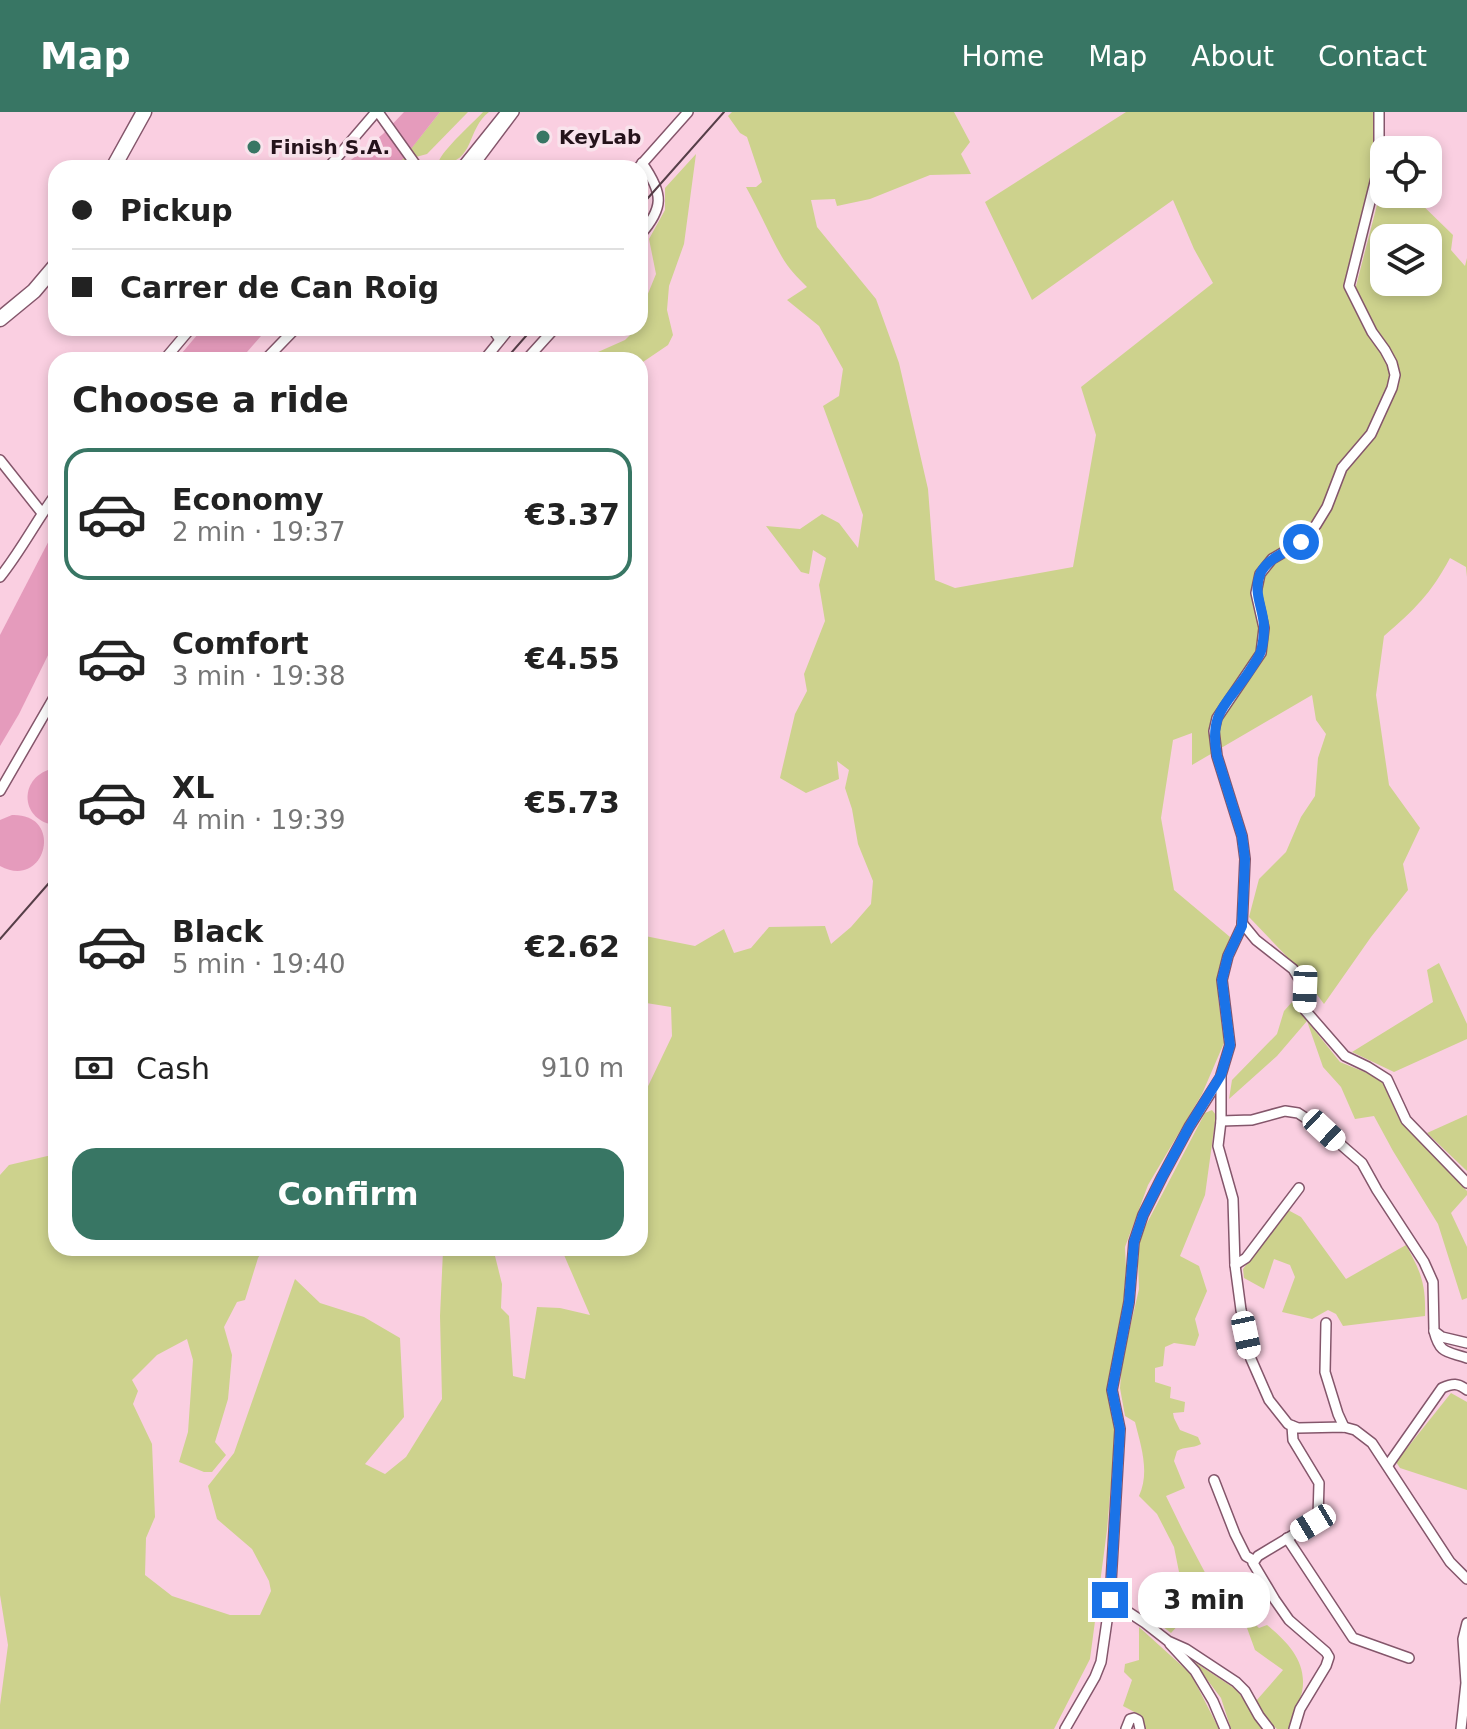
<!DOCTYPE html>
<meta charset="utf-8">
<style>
:root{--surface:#fff;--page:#f2f2f2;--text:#222;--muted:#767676;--line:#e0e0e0;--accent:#387664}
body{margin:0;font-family:"DejaVu Sans",sans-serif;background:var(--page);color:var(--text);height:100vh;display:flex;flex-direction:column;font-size:30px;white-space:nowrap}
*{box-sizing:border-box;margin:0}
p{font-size:26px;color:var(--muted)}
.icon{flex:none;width:44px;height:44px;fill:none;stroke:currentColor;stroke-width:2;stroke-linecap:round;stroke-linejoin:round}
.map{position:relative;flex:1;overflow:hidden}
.panel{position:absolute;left:48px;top:240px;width:600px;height:904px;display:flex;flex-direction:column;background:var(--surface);border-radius:24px;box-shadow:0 4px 12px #0003}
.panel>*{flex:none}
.guide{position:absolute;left:48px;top:48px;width:600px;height:176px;border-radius:24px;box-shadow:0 4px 12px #0003;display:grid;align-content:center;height:176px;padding:0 24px;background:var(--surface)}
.controls{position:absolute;left:1370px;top:24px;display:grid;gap:16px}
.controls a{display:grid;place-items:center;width:72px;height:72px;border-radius:16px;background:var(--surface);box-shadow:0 4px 12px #0003;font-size:40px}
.end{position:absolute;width:36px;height:36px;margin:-18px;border:10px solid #1a73e8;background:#fff;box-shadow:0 0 0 4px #fff}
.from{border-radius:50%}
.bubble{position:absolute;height:56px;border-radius:24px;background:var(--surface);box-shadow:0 4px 12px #0003;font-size:26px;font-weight:700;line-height:56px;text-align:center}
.car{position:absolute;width:24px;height:48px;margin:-24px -12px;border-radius:10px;box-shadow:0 0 6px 2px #0007;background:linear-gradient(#fff 24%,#345 0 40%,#fff 0 76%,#345 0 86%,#fff 0)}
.guide b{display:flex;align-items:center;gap:28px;height:76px;font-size:30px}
.guide b+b{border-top:2px solid var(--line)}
.guide i{width:20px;height:20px;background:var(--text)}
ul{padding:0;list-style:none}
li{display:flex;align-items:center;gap:24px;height:132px;margin:0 16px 12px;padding:0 8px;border:4px solid transparent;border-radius:24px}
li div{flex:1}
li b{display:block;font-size:30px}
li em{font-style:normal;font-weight:700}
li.current{border-color:var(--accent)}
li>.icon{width:72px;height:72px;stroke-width:1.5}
h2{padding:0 24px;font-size:36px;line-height:96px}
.pay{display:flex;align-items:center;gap:20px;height:88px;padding:0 24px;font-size:30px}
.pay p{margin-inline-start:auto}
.button{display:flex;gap:16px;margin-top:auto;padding:16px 24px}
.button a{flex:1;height:92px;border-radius:24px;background:var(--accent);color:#fff;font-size:32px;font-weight:700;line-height:92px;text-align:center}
header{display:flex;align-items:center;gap:48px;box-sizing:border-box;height:112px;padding:0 40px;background:var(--accent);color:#fff}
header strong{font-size:38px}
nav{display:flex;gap:44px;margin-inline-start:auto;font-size:28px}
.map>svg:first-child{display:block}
</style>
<header>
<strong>Map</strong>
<nav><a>Home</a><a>Map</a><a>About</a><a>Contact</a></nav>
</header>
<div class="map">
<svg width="1467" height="1617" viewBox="0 0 1467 1617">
<rect width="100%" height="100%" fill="#facfe1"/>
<!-- green -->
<g fill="#cdd28d" fill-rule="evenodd">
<polygon points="440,0 468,0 427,42 401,49"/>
<path d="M483,0H489C466,17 475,54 438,51C443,37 472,12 483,0Z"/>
<path d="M732,0H954L970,30L961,42L971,62L930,63L870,87L837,94L835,87L811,88L817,115L876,187L899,251L928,377L935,468L955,476L1073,455L1096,323L1081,275L1213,171L1194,137L1173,88L1032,188L985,90L1126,0H1377L1374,22L1376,52L1346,181L1355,178L1384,66V82H1411L1453,123L1451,138L1465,154L1467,146V465L1466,455L1450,446C1431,482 1414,498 1384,524L1376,583L1389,673L1420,716L1403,752L1408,778L1371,825L1324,892L1294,852L1249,805L1259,767L1286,740L1301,705L1315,684L1318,646L1326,622L1316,608L1312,583L1192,653V621L1173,628L1161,706L1174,778L1230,825L1218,860V885L1224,931L1202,982L1148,1073L1125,1135L1126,1156L1123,1196L1108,1279L1116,1312L1107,1418L1090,1547L1054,1617H0V1593L8,1533L0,1483V1063L9,1053L56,1042V1136H264L258,1146L245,1188L237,1190L224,1215L232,1243L228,1287L215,1330L226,1343L212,1360H204L179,1350L188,1320L193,1248L187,1227L157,1243L132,1268L138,1279L133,1292L152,1332L155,1405L146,1426L145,1463L172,1484L230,1503H260L271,1479L269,1469L252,1437L217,1407L208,1374L234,1341L295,1167L320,1191L364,1205L400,1226L404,1305L365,1352L385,1362L406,1345L442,1287L440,1204L443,1139L444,1136H493L502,1172L501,1196L509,1204L513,1264L525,1267L537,1195L560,1196L590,1203L561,1136H640V991L672,924L671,895L640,890V823L695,834L724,817L734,841L751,836L769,815L825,814L831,832L851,815L871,792L873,769L858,732L852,697L845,676L849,658L837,649L839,667L806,681L780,666L795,602L807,579L804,562L825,509L819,473L826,446L813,438L809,462L801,460L766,414L800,417L822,402L839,411L858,436L863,403L823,294L839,284L843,257L819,214L787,188L807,175C798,166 788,156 782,145C769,122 759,98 746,75H756L762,70L747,25L740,21L728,4ZM1384,126H1428V170H1384Z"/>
<polygon points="696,42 684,132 669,174 667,198 673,223 668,233 640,252 640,248 584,248 589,244 625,228 637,216 640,216 647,184 656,162 649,127 665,98 665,76"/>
<polygon points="1439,851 1467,912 1467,927 1394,960 1352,940 1433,890 1427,858"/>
<polygon points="1292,890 1340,950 1367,961 1382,969 1399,1007 1467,1079 1467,1083 1451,1101 1467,1135 1467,1186 1462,1188 1438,1112 1393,1039 1374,1004 1355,1007 1341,975 1323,955 1307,909 1277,944 1229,987 1232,968 1277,922 1284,899"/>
<path d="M1212,998L1216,1003L1205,1083L1180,1144L1199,1154L1207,1179L1195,1207L1199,1223L1195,1234L1174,1231L1165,1235L1163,1254L1155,1256V1270L1171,1275L1170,1286L1185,1290L1184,1300L1173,1301L1174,1306L1180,1318L1198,1325L1201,1332C1192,1337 1185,1334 1177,1339L1174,1349L1185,1376L1166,1384L1183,1419L1210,1470L1233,1486V1491L1259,1516L1267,1513C1288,1530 1308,1551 1302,1580C1299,1592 1292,1605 1288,1617H1277L1269,1610L1256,1589L1283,1558L1255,1538L1247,1516L1225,1494L1200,1489L1171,1521L1154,1508L1157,1499L1183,1480L1174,1435L1157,1402L1139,1384C1150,1360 1141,1334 1135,1310L1125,1304L1120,1276L1122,1250L1139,1177L1138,1150L1140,1129L1146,1113L1205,1001Z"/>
<polygon points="1467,1003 1467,1059 1427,1021"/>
<path d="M1288,1098L1301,1105L1346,1167L1406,1133C1421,1160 1426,1172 1425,1204L1343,1214L1336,1202L1328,1198L1312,1207L1282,1200L1295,1165L1290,1153L1274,1147L1264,1177L1244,1166L1243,1157Z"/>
<polygon points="1451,1281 1467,1290 1467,1378 1400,1356 1396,1350"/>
<polygon points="1139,1515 1191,1562 1219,1617 1144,1617 1142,1604 1123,1594 1132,1568 1124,1560 1125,1552 1139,1548"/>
<polygon points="1193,1549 1237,1578 1263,1617 1231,1617 1221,1586"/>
</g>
<!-- water -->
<g fill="#e59bbc">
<polygon points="404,0 440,0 396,56 341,56 383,22"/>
<polygon points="203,216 268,216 240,248 176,248"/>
<polygon points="56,415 56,527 19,602 0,634 0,523"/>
<path d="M51,657H56V713C21,710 17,667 51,657Z"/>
<path d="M12,703C65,701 46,779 0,754V708Z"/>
</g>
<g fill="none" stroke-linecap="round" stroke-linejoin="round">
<defs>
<g id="street">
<polyline points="378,0 418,56"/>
<polyline points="1379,0 1379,54 1349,174 1372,220 1385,238 1392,251 1395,263 1392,276 1371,322 1342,356 1327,395 1316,413 1301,430 1272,447 1260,462 1256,481 1264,516 1261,541 1217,606 1214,619 1217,644 1242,724 1245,747 1242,814 1228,844 1222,868 1230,933 1221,963 1221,1009 1218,1034 1233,1087 1235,1153 1241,1198 1251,1247 1269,1288 1288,1312 1298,1316 1344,1315 1355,1318 1372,1331 1450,1450 1467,1467"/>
<polyline points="640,54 688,0"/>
<polyline points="328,56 376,0"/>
<polyline points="461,56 506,0"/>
<polyline points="472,56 514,0"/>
<path d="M640,123C664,96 664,82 642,51"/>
<polyline points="492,216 500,228"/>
<polyline points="164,248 191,216"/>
<polyline points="265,248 296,216"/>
<polyline points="484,248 510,216"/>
<polyline points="526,248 555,216"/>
<polyline points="0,348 42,401"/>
<path d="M0,465C21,439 36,409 56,382"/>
<polyline points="0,679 56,582"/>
<polyline points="1242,811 1256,828 1293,857 1305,877 1305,898 1345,944 1368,955 1387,967 1406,1008 1467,1071"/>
<polyline points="1221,1009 1252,1008 1285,999 1298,1001 1324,1018 1362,1051 1377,1078 1424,1150 1433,1170 1434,1219 1442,1225 1467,1231"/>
<polyline points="1235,1153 1246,1146 1299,1076"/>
<polyline points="1326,1211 1325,1260 1338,1302 1344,1315"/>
<path d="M1434,1219C1440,1242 1446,1239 1467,1246"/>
<polyline points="1292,1314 1293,1328 1319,1371 1318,1406 1313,1411 1258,1444 1253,1451 1275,1488 1289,1508 1326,1540 1329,1545 1326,1554 1300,1597 1294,1617"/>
<path d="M1388,1353L1442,1276C1453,1271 1458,1271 1467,1278"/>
<polyline points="1214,1368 1235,1422 1246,1444 1253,1448"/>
<polyline points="1287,1426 1353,1526 1409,1546"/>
<polyline points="1110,1488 1145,1511 1168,1529 1186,1537 1236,1570 1245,1579 1259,1604 1269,1617"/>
<polyline points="1170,1532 1195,1559 1213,1589 1225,1617"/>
<polyline points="1065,1617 1095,1565 1101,1550 1110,1488 1120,1317 1112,1278 1129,1190 1134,1130 1143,1103 1162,1065 1189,1015 1220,966"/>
<polyline points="1126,1617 1130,1607 1134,1606 1138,1608 1140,1617"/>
<polyline points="1461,1617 1466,1571 1463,1527 1467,1511"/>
</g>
<g id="secondary">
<polyline points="113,56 144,0"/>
<polyline points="0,207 34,179 56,153"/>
</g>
</defs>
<!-- street casing -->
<use href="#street" stroke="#84566b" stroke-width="12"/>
<!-- secondary casing -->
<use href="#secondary" stroke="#84566b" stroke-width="17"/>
<!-- street -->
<use href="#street" stroke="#fff" stroke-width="9"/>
<!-- secondary -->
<use href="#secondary" stroke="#fff" stroke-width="14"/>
<!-- rail -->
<g stroke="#563e48" stroke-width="2">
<polyline points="640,95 724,0"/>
<polyline points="505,248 533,216"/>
<polyline points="0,827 56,763"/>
</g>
</g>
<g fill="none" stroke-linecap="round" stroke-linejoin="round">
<!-- route -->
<path stroke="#1a73e8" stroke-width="10" d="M1110,1488L1120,1317L1112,1278L1129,1190L1134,1130L1143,1103L1162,1065L1189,1015L1221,963L1230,933L1222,868L1228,844L1242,814L1245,747L1242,724L1217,644C1208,597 1230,591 1252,555C1255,550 1259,545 1261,539C1263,532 1264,522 1264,514C1263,495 1252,479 1261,460C1269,445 1288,440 1301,430"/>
</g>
<!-- markers -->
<g fill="#387664" stroke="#f9e3ec" stroke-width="3">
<circle cx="543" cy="25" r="8"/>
<circle cx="254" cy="35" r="8"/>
</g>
<g text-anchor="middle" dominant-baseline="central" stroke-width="7" stroke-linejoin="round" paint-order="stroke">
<!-- poi labels -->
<g font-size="20" font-weight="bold" fill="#24121a" stroke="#f9e3ec" text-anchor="start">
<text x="559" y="25">KeyLab</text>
<text x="270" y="35">Finish S.A.</text>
</g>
</g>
</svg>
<div class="controls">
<a><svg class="icon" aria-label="locate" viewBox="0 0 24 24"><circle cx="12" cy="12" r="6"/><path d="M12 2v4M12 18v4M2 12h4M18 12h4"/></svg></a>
<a><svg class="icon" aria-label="layers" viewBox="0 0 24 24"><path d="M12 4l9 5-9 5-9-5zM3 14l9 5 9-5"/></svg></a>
</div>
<i class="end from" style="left:1301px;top:430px"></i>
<i class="end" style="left:1110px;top:1488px"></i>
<div class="bubble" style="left:1138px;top:1460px;width:132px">3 min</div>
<i class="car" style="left:1305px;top:877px;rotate:182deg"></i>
<i class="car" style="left:1324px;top:1018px;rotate:133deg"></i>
<i class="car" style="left:1246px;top:1223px;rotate:168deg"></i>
<i class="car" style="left:1313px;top:1411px;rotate:239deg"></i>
<div class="guide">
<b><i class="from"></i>Pickup</b>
<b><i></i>Carrer de Can Roig</b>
</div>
<section class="panel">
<h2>Choose a ride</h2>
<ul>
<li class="current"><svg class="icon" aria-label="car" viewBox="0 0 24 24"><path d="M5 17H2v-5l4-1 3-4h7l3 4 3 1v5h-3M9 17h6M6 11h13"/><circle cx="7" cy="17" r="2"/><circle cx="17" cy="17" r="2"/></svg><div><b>Economy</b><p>2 min · 19:37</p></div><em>€3.37</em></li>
<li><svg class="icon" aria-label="car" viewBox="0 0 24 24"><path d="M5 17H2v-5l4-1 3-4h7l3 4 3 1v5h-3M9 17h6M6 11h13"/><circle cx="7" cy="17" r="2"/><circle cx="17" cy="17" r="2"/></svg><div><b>Comfort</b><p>3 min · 19:38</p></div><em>€4.55</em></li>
<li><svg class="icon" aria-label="car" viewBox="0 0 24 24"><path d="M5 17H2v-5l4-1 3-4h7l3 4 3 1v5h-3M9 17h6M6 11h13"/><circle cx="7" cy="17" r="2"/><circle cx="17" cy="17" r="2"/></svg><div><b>XL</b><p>4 min · 19:39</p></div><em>€5.73</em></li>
<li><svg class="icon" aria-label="car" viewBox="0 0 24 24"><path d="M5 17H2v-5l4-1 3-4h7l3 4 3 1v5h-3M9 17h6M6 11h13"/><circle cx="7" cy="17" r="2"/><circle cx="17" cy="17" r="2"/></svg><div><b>Black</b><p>5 min · 19:40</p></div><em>€2.62</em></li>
</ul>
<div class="pay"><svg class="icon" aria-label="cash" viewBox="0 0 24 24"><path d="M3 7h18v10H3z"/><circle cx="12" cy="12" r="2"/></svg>Cash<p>910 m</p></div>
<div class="button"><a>Confirm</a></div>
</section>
</div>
